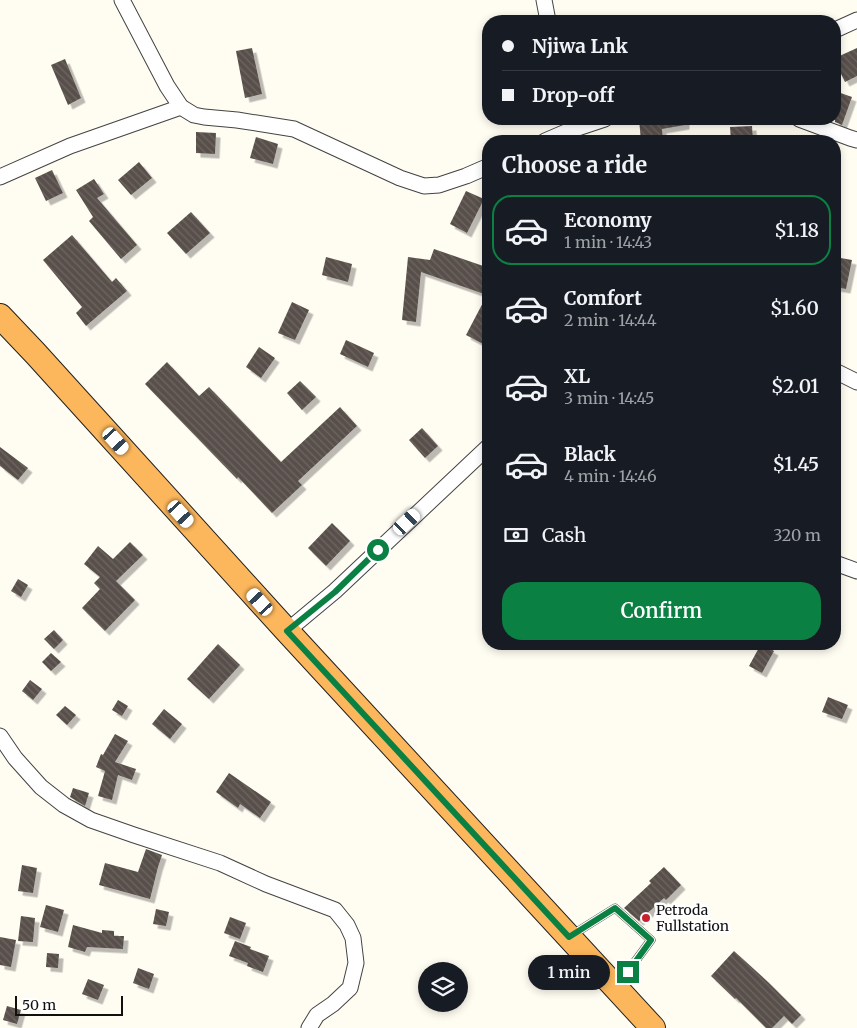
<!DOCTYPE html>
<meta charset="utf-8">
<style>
:root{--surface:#171b24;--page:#20242c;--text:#f1f3f6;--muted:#9ea1a6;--line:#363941;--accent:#0b8043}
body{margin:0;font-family:Merriweather,serif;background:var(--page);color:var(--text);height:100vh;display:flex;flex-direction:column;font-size:19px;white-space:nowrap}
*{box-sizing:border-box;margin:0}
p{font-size:16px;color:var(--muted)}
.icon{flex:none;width:28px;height:28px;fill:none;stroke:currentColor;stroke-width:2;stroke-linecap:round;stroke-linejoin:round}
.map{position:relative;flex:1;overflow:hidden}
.sheet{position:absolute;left:482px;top:135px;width:359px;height:515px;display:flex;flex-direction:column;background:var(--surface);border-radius:20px;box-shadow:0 2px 8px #0003}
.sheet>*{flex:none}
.guide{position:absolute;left:482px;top:15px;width:359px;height:110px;border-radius:20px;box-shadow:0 2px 8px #0003;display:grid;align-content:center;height:110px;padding:0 20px;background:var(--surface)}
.tools{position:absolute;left:418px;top:962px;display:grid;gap:10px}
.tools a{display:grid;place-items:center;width:50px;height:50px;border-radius:50%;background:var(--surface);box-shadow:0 2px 8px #0003;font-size:25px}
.scale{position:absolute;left:15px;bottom:12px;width:108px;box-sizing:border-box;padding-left:5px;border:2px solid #101010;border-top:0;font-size:14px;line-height:18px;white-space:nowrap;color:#101010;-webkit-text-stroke:4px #fff;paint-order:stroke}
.end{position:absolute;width:22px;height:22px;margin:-11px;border:6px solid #0b8043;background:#fff;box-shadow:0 0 0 2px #fff}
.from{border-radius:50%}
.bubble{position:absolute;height:35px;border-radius:18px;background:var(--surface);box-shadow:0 2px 8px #0003;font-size:16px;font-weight:600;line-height:35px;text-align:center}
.car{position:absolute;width:15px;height:30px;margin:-15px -8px;border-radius:6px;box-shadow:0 0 4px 1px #0007;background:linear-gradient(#fff 24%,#345 0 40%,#fff 0 76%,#345 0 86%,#fff 0)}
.guide b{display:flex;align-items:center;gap:18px;height:48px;font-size:19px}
.guide b+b{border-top:1px solid var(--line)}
.guide i{width:12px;height:12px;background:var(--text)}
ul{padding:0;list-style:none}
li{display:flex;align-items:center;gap:15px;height:70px;margin:0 10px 8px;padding:0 10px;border:2px solid transparent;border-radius:20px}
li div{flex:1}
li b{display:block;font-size:19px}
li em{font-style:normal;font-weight:600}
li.on{border-color:var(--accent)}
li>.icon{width:45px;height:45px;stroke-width:1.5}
h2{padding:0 20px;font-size:22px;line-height:60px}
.pay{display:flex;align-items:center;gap:12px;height:55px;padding:0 20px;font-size:19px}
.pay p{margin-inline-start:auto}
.primary-button{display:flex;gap:10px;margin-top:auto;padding:10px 20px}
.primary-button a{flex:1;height:58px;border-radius:20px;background:var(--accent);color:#fff;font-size:20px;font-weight:600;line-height:58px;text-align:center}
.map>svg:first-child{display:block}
</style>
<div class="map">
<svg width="857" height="1028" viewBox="0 0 857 1028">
<defs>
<pattern id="building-back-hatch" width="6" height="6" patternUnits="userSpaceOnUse" patternTransform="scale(1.25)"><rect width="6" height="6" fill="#59504b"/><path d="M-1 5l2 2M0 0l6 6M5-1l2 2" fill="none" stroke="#6c6561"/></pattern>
<filter id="shadow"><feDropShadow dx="4.5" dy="4.5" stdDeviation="0" flood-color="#0004"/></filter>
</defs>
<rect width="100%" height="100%" fill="#fffcf2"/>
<!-- building -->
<g fill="url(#building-back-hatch)" filter="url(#shadow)">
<polygon points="252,48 262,94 245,98 236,51"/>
<polygon points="857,48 857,76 845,82 835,62 835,58"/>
<polygon points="65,59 81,98 68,105 51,65"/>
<polygon points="835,91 852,97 842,125 835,122"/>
<polygon points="639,119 685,119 685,125 662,129 663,141 641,141"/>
<polygon points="752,126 753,141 731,141 730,127"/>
<polygon points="196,132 216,133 215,154 196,153"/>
<polygon points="256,137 278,144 273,164 250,158"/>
<polygon points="139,162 152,178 131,195 118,180"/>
<polygon points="52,170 63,193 46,201 35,178"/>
<polygon points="94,179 104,194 97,198 137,245 121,259 89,221 93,217 76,190"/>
<polygon points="466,191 484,199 467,233 450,224"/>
<polygon points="191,212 210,233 186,254 167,233"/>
<polygon points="72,235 112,282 116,278 127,291 86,326 76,313 82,307 43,260"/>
<polygon points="434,249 489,268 489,347 466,335 487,295 421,272 416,322 402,320 408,257 430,260"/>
<polygon points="326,257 352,264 348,282 322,275"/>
<polygon points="835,257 852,260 846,289 835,287"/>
<polygon points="292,302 309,310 295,340 278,333"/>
<polygon points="346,340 374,353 368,367 340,354"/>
<polygon points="259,347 275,358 261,378 246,367"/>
<polygon points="167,362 199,396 209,387 281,462 340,407 357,426 298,481 302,485 272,513 238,477 237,479 145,384"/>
<polygon points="300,381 316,397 302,410 287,393"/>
<polygon points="422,428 438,446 425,458 409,440"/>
<polygon points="0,447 28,468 18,480 0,466"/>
<polygon points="332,523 350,541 326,566 308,548"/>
<polygon points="130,542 143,555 116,581 135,600 105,631 82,608 100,589 94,583 100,577 84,564 98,546 113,559"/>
<polygon points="18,579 28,585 21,597 11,591"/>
<polygon points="54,630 63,640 54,649 44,639"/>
<polygon points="218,644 240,665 209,699 187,679"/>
<polygon points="761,644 774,651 762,673 749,666"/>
<polygon points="51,653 61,662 51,671 42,662"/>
<polygon points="30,680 42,689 33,700 22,691"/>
<polygon points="828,697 848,705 842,719 822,712"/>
<polygon points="118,700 128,706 122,716 112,710"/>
<polygon points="65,706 76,715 67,725 56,715"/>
<polygon points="164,709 182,724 170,739 152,724"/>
<polygon points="115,734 128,741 115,762 136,769 132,780 118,775 112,800 98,796 105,771 96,767 101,754 103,755"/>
<polygon points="229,773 271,802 260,818 240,804 238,808 216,792"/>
<polygon points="73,788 89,793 85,806 70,797"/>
<polygon points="146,849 162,855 158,867 150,899 99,885 105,863 138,872"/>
<polygon points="22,865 37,868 33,893 18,891"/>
<polygon points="664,867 681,885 666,900 664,898 639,921 624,908 651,883 649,881"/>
<polygon points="46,905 64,910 58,932 40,927"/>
<polygon points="156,909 169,912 166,926 153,924"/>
<polygon points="21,916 35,918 33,942 18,941"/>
<polygon points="230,917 246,923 240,939 224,933"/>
<polygon points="73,925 102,933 102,930 114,931 114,936 124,936 123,949 87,947 85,952 68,947"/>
<polygon points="0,937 16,940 11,967 0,965"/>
<polygon points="235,941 251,947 250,949 269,956 263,972 247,966 248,963 229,956"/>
<polygon points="734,951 768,982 801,1015 792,1024 784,1016 772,1028 766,1028 736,998 735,999 711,976"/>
<polygon points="47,953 59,954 58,968 46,967"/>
<polygon points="138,968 154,974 149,989 133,983"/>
<polygon points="88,979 104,985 98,1000 82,994"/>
<polygon points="7,1006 21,1010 17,1024 3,1020"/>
</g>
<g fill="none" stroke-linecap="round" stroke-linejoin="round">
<defs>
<polyline id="service" points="572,935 615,908 651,940 617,986"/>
<g id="minor">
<polyline points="122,0 167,86 181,107 194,115 204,117 237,120 294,129 400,178 424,186 439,185 466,176 489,166"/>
<polyline points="544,0 548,21"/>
<polyline points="835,30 857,20"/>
<polyline points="799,119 850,138 857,140"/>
<polyline points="545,141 566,132 605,119"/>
<polyline points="0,177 70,146 181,107"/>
<polyline points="835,371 857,382"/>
<polyline points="835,563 857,571"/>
<polyline points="287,631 335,591 489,446"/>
<polyline points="0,736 15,758 41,787 64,805 91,820 134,835 220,863 266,884 335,910 347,925 353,938 356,963 350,988 333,1004 317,1015 309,1028"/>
</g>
<polyline id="trunk" points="0,316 36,354 287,631 653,1028"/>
</defs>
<!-- service casing -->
<use href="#service" stroke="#434343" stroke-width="9"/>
<!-- minor casing -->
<use href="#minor" stroke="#434343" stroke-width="17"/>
<!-- trunk casing -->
<use href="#trunk" stroke="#212121" stroke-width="26"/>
<!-- service -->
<use href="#service" stroke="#fff" stroke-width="8"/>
<!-- minor -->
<use href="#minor" stroke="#fff" stroke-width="15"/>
<!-- trunk -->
<use href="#trunk" stroke="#fcb75c" stroke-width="24"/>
</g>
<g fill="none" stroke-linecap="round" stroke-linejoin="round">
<!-- route -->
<polyline stroke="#0b8043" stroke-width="6" points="378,550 335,592 287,631 569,937 615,908 651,940 628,972"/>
</g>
<!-- markers -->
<circle fill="#c7202e" stroke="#fff" stroke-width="2" cx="646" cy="918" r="5"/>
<g text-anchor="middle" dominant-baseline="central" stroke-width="5" stroke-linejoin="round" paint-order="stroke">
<!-- poi labels -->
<g font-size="14" fill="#101010" stroke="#fff" text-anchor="start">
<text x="656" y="910">Petroda<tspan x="656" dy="16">Fullstation</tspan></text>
</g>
</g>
</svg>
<div class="tools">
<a><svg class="icon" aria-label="layers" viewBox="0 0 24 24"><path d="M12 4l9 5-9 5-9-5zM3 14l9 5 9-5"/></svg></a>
</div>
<div class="scale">50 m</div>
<i class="end from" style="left:378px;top:550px"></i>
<i class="end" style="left:628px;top:972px"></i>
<div class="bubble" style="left:528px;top:955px;width:82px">1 min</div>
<i class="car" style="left:116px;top:441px;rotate:138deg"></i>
<i class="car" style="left:181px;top:514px;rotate:138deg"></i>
<i class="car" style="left:407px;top:522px;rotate:47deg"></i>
<i class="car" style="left:260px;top:602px;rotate:318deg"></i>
<div class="guide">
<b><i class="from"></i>Njiwa Lnk</b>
<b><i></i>Drop-off</b>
</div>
<section class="sheet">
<h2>Choose a ride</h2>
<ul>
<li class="on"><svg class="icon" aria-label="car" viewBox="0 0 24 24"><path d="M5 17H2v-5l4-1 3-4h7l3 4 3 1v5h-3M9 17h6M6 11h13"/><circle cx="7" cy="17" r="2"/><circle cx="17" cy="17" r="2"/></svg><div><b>Economy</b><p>1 min · 14:43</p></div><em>$1.18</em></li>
<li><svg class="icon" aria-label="car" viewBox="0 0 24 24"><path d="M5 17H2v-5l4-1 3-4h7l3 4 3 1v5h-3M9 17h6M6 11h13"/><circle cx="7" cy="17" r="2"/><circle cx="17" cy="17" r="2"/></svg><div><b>Comfort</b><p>2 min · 14:44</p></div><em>$1.60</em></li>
<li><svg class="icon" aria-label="car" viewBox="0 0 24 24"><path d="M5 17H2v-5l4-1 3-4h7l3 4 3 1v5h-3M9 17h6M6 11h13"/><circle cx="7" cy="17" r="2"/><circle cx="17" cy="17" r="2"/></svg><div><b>XL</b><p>3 min · 14:45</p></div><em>$2.01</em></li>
<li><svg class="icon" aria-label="car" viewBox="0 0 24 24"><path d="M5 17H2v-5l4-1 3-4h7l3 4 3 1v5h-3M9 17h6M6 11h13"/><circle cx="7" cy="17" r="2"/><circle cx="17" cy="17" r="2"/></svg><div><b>Black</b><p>4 min · 14:46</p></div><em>$1.45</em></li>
</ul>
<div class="pay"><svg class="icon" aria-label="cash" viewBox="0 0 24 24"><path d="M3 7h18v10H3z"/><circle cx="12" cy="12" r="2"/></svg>Cash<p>320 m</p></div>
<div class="primary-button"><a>Confirm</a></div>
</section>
</div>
